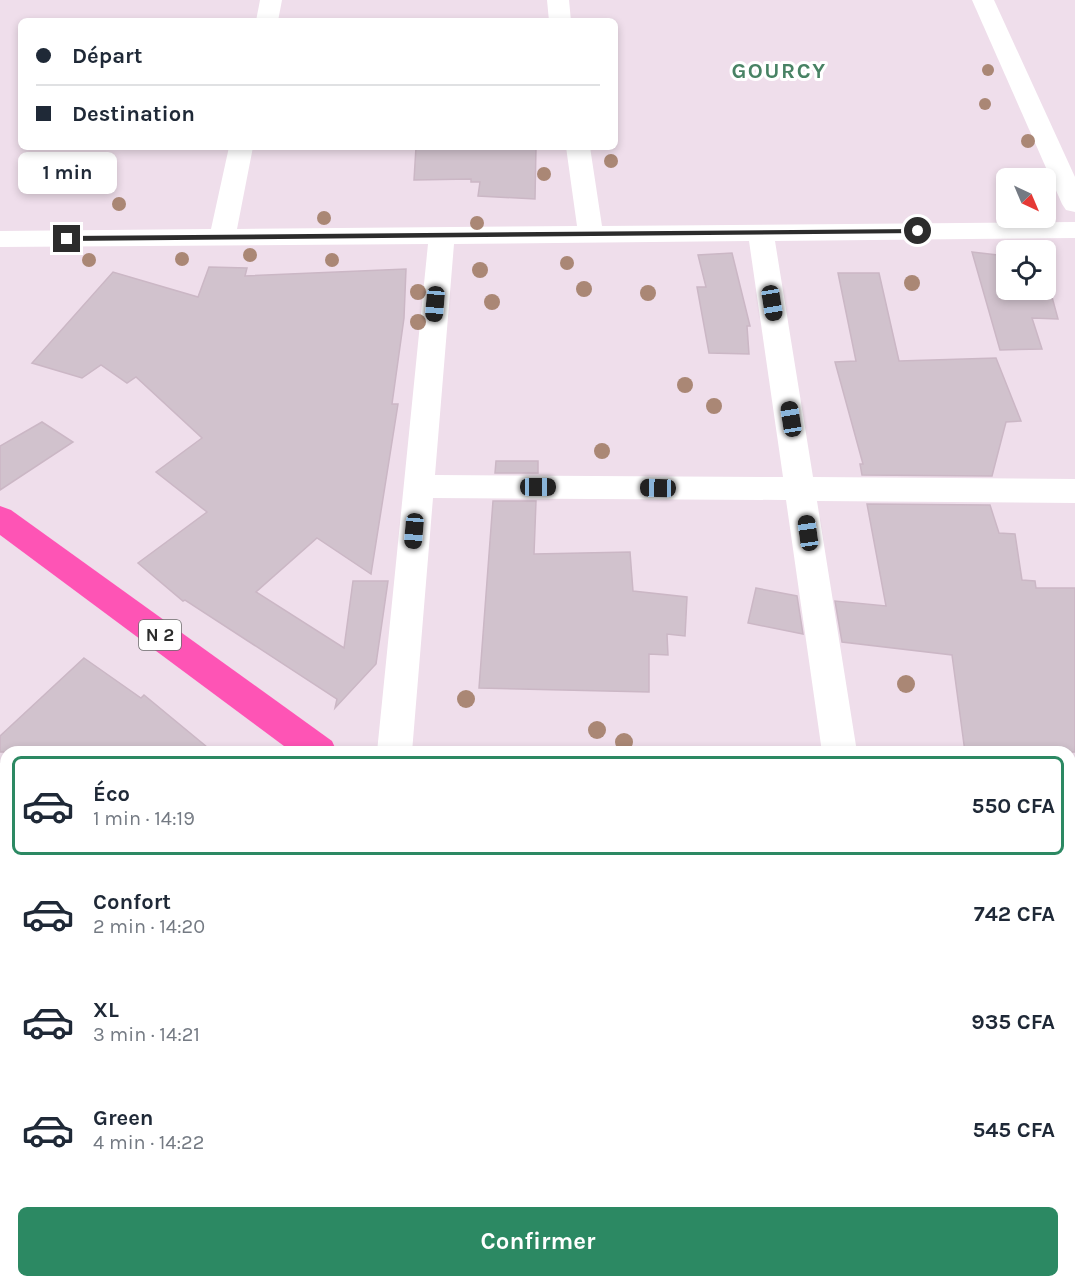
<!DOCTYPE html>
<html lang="fr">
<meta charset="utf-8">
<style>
:root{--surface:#fff;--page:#f2f2f3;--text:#1f2937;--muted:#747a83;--line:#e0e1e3;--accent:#2c8963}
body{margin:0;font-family:Karla,sans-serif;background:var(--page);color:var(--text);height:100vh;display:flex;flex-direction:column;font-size:22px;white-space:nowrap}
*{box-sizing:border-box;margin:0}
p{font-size:20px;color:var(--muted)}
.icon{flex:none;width:33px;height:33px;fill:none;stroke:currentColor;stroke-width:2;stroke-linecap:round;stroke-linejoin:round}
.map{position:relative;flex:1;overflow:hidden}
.side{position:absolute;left:0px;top:746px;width:1076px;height:542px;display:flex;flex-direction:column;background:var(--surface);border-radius:18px 18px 0 0;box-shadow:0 3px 9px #0003}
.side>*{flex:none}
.guide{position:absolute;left:18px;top:18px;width:600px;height:132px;border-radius:9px;box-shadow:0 3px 9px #0003;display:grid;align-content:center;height:132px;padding:0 18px;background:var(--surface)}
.needle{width:39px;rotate:136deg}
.fabs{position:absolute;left:996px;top:168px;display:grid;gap:12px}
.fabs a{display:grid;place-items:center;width:60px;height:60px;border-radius:9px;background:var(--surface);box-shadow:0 3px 9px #0003;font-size:30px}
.end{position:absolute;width:27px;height:27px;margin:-14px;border:8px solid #2c2c2c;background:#fff;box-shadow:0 0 0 3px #fff}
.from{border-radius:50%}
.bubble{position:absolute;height:42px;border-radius:9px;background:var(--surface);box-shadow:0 3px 9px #0003;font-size:20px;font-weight:700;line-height:42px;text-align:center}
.car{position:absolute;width:18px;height:36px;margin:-18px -9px;border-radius:8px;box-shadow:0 0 4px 2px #0007;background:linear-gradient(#222 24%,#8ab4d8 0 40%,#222 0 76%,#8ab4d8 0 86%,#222 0)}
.guide b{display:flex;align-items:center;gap:21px;height:57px;font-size:22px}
.guide b+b{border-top:2px solid var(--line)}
.guide i{width:15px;height:15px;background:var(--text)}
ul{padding:10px 0 0;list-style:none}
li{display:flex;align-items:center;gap:18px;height:99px;margin:0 12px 9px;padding:0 6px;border:3px solid transparent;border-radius:9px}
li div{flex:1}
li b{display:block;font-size:22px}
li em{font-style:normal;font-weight:700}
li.active{border-color:var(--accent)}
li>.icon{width:54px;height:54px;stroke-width:1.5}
.cta{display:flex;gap:12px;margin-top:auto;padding:12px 18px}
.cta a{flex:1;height:69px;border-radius:9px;background:var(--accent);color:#fff;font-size:24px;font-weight:700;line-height:69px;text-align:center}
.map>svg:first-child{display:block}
</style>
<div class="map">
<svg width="1075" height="1286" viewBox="0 0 1075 1286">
<rect width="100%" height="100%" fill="#efdeeb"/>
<!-- building -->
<g fill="#d1c2cd" stroke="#cbb7c5" stroke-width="1.5">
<polygon points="416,147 536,147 535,199 478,196 480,182 471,182 471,179 414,180"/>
<polygon points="972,252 1006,256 1006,290 1046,290 1046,275 1058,319 1032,318 1042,349 1000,350"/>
<polygon points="732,253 750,326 747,326 749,354 709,353 697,287 706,287 698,255"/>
<polygon points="209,267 247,268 245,276 406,269 404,318 392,404 398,404 371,574 317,538 256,592 344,648 353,581 388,581 376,664 335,708 337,699 185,600 183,601 138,563 207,512 156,472 202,438 136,377 127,383 101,365 82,378 32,363 113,272 198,297"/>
<polygon points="838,273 879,273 899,361 996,358 1021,421 1006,422 992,476 862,475 860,464 863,464 835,362 856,361"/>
<polygon points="42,422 73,442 0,490 0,446"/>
<polygon points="496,461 538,461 538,473 495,473"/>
<polygon points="493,501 536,501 534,554 630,552 633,591 687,597 685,636 667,634 668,655 649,654 649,692 479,688"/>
<polygon points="867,504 990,505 999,533 1015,534 1022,580 1035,581 1036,588 1075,588 1075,752 965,752 952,655 842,642 835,601 886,606"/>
<polygon points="756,588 797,596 803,634 748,623"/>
<polygon points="84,658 141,698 144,695 213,752 0,752 0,736"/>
</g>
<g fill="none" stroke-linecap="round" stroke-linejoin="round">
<!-- street -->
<g fill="#fff" fill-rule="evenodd">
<polygon points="260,0 282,0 278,21 256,21"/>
<polygon points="547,0 569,0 571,21 549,21"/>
<polygon points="972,0 994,0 1075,177 1075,212 1066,210 1062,204"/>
<path d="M229,147H253L237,229L577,226L566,147H590L602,226L1075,222V238L775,241L813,477L1075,479V503L817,501L857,752H822L786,500L433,498L412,752H377L428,244L0,247V231L211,229ZM749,241L783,477L435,475L454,244Z"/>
<polygon points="6,855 6,891 0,892 0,856"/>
<polygon points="0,1195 6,1198 6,1245 0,1242"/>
<polygon points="45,1281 93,1281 95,1286 47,1286"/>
</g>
<!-- primary -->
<g fill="#fe54b5" fill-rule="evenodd">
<polygon points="0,506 11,510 332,741 337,752 292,752 0,535"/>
<polygon points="1070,1256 1075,1258 1075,1286 1051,1286 1049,1281 1070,1281"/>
</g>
</g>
<!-- trees -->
<g fill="#aa8775">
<circle cx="988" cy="70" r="6"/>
<circle cx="985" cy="104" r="6"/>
<circle cx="1028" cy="141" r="7"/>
<circle cx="611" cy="161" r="7"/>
<circle cx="544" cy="174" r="7"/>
<circle cx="119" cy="204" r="7"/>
<circle cx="324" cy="218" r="7"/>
<circle cx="477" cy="223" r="7"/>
<circle cx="250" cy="255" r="7"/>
<circle cx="182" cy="259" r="7"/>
<circle cx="89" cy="260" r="7"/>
<circle cx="332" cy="260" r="7"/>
<circle cx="567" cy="263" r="7"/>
<circle cx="480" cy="270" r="8"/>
<circle cx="912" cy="283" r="8"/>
<circle cx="584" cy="289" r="8"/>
<circle cx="418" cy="292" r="8"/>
<circle cx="648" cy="293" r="8"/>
<circle cx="492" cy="302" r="8"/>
<circle cx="418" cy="322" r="8"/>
<circle cx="685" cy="385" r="8"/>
<circle cx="714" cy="406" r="8"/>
<circle cx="602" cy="451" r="8"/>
<circle cx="906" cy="684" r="9"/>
<circle cx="466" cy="699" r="9"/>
<circle cx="597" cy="730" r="9"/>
<circle cx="624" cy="742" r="9"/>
</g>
<!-- route -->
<polygon fill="#2c2c2c" points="918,229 921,229 921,233 67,241 63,239 67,236"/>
<g text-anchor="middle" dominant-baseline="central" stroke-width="6" stroke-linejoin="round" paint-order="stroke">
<!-- shield labels -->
<rect fill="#fff" stroke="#6b6b6b" stroke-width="1.5" x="139" y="620" width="42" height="30" rx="4.5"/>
<g font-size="18" font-weight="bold" fill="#2c2c2c">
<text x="160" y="635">N 2</text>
</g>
<!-- far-district labels -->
<g font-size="22" font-weight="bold" letter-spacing="1.5" fill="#488264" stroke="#fff">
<text x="779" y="71">GOURCY</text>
</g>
</g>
</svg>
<div class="fabs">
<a><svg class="needle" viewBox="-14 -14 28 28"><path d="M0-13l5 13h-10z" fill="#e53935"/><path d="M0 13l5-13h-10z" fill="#747a83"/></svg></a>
<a><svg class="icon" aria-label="locate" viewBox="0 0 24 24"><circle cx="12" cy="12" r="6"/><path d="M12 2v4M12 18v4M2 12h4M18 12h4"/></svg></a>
</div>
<i class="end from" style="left:918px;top:231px"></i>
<i class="end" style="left:67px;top:239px"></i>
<div class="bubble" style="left:18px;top:152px;width:99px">1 min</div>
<i class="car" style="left:772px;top:303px;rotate:171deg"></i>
<i class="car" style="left:435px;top:304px;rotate:185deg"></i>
<i class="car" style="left:791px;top:419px;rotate:351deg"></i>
<i class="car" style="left:538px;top:487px;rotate:90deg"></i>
<i class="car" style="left:658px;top:488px;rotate:271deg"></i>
<i class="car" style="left:414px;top:531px;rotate:185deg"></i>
<i class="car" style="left:808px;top:533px;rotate:352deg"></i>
<div class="guide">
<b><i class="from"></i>Départ</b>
<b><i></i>Destination</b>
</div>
<section class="side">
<ul>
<li class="active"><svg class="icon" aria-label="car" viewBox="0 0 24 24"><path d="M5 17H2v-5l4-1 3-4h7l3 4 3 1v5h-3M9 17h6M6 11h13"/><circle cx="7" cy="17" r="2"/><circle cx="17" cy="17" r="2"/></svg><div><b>Éco</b><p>1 min · 14:19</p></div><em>550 CFA</em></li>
<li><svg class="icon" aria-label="car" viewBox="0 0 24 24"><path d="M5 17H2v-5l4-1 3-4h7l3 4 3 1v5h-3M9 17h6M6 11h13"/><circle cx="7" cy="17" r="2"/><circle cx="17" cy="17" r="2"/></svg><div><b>Confort</b><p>2 min · 14:20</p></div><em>742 CFA</em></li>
<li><svg class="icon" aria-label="car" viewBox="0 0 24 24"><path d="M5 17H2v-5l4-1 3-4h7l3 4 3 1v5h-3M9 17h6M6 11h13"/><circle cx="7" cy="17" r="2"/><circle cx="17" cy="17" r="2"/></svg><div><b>XL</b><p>3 min · 14:21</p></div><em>935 CFA</em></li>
<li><svg class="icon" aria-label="car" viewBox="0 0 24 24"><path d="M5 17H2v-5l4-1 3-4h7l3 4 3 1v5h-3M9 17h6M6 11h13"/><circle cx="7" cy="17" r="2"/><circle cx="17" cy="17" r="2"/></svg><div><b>Green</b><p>4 min · 14:22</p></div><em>545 CFA</em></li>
</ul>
<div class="cta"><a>Confirmer</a></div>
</section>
</div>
